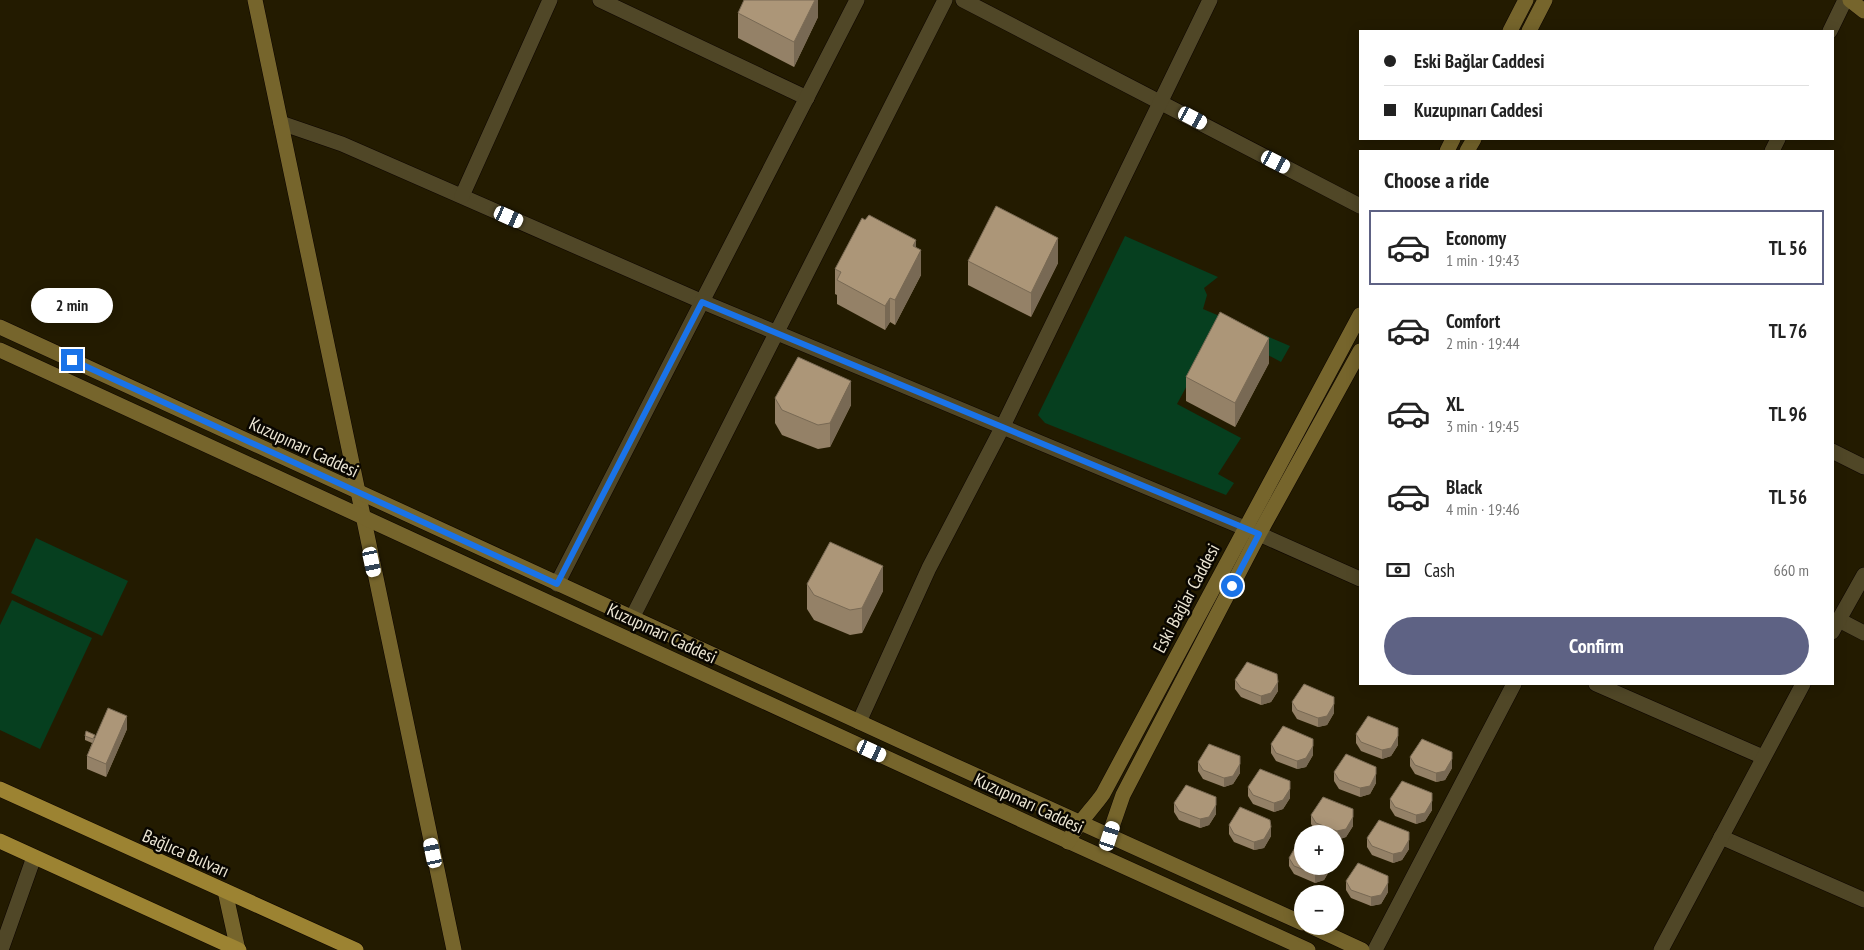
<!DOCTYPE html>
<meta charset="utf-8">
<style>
:root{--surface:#fff;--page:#f2f2f2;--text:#222;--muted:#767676;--line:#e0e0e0;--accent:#5e6284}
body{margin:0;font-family:"PT Sans Narrow",sans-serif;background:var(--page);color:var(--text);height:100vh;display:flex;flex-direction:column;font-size:19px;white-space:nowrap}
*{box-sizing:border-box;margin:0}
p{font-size:16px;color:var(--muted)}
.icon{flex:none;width:28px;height:28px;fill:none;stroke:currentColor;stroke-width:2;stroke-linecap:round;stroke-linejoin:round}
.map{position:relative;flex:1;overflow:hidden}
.sheet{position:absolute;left:1359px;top:150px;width:475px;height:535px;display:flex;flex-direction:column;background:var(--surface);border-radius:0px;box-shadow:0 2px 12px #0003}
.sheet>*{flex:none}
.hud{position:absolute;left:1359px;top:30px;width:475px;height:110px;border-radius:0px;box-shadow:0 2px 12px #0003;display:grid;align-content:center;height:110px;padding:0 25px;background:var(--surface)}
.fabs{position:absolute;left:1294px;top:825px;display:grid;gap:10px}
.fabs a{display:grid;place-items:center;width:50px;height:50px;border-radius:50%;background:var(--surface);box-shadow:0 2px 12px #0003;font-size:25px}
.end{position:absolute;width:22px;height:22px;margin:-11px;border:6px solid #1a73e8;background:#fff;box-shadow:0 0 0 2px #fff}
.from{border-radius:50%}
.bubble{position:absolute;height:35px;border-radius:18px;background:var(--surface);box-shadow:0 2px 12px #0003;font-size:16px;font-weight:700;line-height:35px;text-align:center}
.car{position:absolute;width:15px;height:30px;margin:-15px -8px;border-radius:6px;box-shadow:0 0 4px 1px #0007;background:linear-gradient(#fff 24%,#345 0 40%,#fff 0 76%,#345 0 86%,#fff 0)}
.hud b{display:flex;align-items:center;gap:18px;height:48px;font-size:19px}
.hud b+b{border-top:1px solid var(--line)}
.hud i{width:12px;height:12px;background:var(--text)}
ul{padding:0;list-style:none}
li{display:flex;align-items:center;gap:15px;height:75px;margin:0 10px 8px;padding:0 15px;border:2px solid transparent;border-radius:0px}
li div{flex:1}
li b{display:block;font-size:19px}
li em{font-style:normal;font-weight:700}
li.active{border-color:var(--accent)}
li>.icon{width:45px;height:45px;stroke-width:1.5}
h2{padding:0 25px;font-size:22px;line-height:60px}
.pay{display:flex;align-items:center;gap:12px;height:55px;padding:0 25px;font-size:19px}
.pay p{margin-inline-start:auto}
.cta{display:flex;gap:10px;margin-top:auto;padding:10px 25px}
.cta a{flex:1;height:58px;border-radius:30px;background:var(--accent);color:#fff;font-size:20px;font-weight:700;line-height:58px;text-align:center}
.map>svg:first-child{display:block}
</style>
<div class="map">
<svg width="1864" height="950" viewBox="0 0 1864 950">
<rect width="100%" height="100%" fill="#231b00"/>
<!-- green -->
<g fill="#063f1f">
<polygon points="1125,236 1218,277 1204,288 1207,295 1203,309 1290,346 1281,362 1218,328 1177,404 1241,438 1218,474 1234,483 1226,495 1045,423 1038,415"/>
<polygon points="36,538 128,581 102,636 11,593"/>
<polygon points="12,600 92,638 40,749 0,730 0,625"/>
</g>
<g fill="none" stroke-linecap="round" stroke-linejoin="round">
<defs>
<g id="street">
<polyline points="600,0 807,98"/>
<polyline points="963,0 1360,206"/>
<polyline points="1830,31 1845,0"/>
<polyline points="281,123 342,144 703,302 1259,534 1360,579"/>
<polyline points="1772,151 1778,139"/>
<polyline points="462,196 550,0"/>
<polyline points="1832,451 1864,467"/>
<polyline points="557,584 857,0"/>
<polyline points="632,618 945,0"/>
<polyline points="1839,620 1864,633"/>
<polyline points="1832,632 1864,575"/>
<polyline points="1596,684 1763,757"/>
<polyline points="859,722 929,568 1002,428 1210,0"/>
<polyline points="1721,837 1864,900"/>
<polyline points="1,950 34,857"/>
<polyline points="1375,950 1514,684"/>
<polyline points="1661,950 1803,684"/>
</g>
<g id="secondary">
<polyline points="255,0 454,950"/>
<polyline points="1850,0 1864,11"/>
<polyline points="1510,31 1526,0"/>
<polyline points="1529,31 1545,0"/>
<polyline points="1447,151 1453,139"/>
<polyline points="1467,151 1474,139"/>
<polyline points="0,327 953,765 1302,923"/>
<polyline points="0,350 1052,834 1308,950"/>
<path d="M1068,842C1077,823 1091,811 1103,794L1360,315"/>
<polyline points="1106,844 1123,795 1259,534 1360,351"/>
<polyline points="225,891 238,950"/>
<polyline points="1310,926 1362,950"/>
</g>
<g id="primary">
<polyline points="0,789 356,950"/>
<polyline points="0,841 239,950"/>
</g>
</defs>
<!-- street casing -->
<use href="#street" stroke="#0d0500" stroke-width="16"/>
<!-- secondary casing -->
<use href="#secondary" stroke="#0d0500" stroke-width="16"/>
<!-- primary casing -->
<use href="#primary" stroke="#0d0500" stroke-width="16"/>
<!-- street -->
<use href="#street" stroke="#504727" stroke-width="15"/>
<!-- secondary -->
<use href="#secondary" stroke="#76652c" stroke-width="15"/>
<!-- primary -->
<use href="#primary" stroke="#9c8332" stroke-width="15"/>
</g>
<!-- wall -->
<g fill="#948167">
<polygon points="818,0 818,17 794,67 738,38 738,13"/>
<polygon points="916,247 921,275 895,325 890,322 885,330 837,304 837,295 835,294 835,269"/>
<polygon points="968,261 1058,263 1031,317 968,285"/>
<polygon points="1269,363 1235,427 1186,401 1186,377"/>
<polygon points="775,398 851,405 830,447 818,449 782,435 775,423"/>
<polygon points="807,584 883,591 862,633 850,635 814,620 807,609"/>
<polygon points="1235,680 1278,691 1271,702 1261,705 1241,697 1235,689"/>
<polygon points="1292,702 1334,713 1327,725 1318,727 1297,719 1292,711"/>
<polygon points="127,729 106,777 87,769 87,756 92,743 85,740 85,736 95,738"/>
<polygon points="1356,734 1398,745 1391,756 1382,759 1361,751 1356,743"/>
<polygon points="1271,744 1313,755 1306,767 1297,769 1276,761 1271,753"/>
<polygon points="1410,757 1452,768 1445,780 1436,782 1415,774 1410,766"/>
<polygon points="1198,762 1240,773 1233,784 1224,787 1203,779 1198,771"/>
<polygon points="1334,772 1376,783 1370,794 1360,797 1339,789 1334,781"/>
<polygon points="1248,787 1290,798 1283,809 1274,812 1253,804 1248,796"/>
<polygon points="1390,799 1432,810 1425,821 1416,824 1395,816 1390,808"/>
<polygon points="1174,803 1216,814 1209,825 1200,828 1179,820 1174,812"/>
<polygon points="1311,815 1353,826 1346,837 1337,840 1335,839 1335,834 1321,834 1316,832 1311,824"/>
<polygon points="1229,825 1271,836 1264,848 1254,850 1234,842 1229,834"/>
<polygon points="1367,838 1409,849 1402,860 1393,863 1372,855 1367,847"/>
<polygon points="1289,858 1331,866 1331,868 1324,880 1315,883 1294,874 1289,866"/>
<polygon points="1346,881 1388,892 1381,904 1371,906 1351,898 1346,890"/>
</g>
<!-- shaded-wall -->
<g fill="#786954">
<polygon points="815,0 818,0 818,17 794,67 794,42"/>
<polygon points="1058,238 1058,263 1031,317 1031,293"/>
<polygon points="916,240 916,260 921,250 921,275 895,325 895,300 913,246"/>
<polygon points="890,298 890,322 885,330 885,306"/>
<polygon points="1269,338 1269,363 1235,427 1235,403"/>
<polygon points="851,381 851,405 830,447 830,423"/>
<polygon points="883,566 883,591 862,633 862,608"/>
<polygon points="1278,682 1278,691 1271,702 1261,705 1261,696"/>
<polygon points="1334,704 1334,713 1327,725 1318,727 1318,718"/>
<polygon points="127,716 127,729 106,777 106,764"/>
<polygon points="1398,736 1398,745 1391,756 1382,759 1382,750"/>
<polygon points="1313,746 1313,755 1306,767 1297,769 1297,761"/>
<polygon points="1452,759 1452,768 1445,780 1436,782 1436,773"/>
<polygon points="1240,764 1240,773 1233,784 1224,787 1224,778"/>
<polygon points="1376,774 1376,783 1370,794 1360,797 1360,788"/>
<polygon points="1290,789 1290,798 1283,809 1274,812 1274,803"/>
<polygon points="1432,801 1432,810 1425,821 1416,824 1416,815"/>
<polygon points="1216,805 1216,814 1209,825 1200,828 1200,819"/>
<polygon points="1353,817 1353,826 1346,837 1337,840 1337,831"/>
<polygon points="1271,827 1271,836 1264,848 1254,850 1254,842"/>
<polygon points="1409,840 1409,849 1402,860 1393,863 1393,854"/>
<polygon points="1327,866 1331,866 1331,868 1324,880 1315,883 1315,874"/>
<polygon points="1388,883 1388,892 1381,904 1371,906 1371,897"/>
</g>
<!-- building -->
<g fill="#ac9678" stroke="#786954">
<polygon points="744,0 815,0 794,42 738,13"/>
<polygon points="996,206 1058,238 1031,293 968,261"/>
<polygon points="869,215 916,240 913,246 921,250 895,300 890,298 885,306 837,280 841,272 835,269 862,218 865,220"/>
<polygon points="1220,312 1269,338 1235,403 1186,377"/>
<polygon points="798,357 851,381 830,423 818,425 782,410 775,398"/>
<polygon points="830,542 883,566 862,608 850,610 814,595 807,584"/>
<polygon points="1247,662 1277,674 1278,682 1271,693 1261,696 1241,688 1235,680"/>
<polygon points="1304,684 1334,697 1334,704 1327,716 1318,718 1297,710 1292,702"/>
<polygon points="108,708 127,716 106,764 87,756"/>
<polygon points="1368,716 1398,728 1398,736 1391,748 1382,750 1361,742 1356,734"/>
<polygon points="1283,726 1313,739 1313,746 1306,758 1297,761 1276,753 1271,744"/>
<polygon points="86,731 95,735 93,739 85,736"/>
<polygon points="1422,739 1452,752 1452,759 1445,771 1436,773 1415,765 1410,757"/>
<polygon points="1209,744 1240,756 1240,764 1233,776 1224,778 1203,770 1198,762"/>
<polygon points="1346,754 1376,767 1376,774 1370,786 1360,788 1339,780 1334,772"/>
<polygon points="1260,769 1290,781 1290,789 1283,800 1274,803 1253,795 1248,787"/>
<polygon points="1402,781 1432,793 1432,801 1425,813 1416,815 1395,807 1390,799"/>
<polygon points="1186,785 1216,797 1216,805 1209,817 1200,819 1179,811 1174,803"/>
<polygon points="1323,797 1353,809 1353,817 1346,829 1337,831 1316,823 1311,815"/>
<polygon points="1240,807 1270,820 1271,827 1264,839 1254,842 1234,834 1229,825"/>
<polygon points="1379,820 1409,832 1409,840 1402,852 1393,854 1372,846 1367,838"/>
<polygon points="1300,839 1302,840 1302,866 1327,866 1324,871 1315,874 1294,866 1289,858"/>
<polygon points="1358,863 1388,876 1388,883 1381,895 1371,897 1351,890 1346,881"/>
</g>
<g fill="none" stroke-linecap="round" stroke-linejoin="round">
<!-- route -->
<polyline stroke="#1a73e8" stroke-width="6" points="72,360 557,584 702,302 1259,534 1232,586"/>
</g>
<g text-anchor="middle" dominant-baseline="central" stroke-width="5" stroke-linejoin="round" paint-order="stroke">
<!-- street labels -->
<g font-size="18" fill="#ece6d4" stroke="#090600">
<text transform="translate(304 447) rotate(25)">Kuzupınarı Caddesi</text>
<text transform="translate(1186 598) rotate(-62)">Eski Bağlar Caddesi</text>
<text transform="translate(662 633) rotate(25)">Kuzupınarı Caddesi</text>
<text transform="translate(1029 803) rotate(25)">Kuzupınarı Caddesi</text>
<text transform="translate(186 853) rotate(24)">Bağlıca Bulvarı</text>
</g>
</g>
</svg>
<div class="fabs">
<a>+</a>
<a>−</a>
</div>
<i class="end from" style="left:1232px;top:586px"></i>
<i class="end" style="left:72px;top:360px"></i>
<div class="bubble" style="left:31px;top:288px;width:82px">2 min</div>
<i class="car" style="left:1193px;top:118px;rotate:118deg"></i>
<i class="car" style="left:1276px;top:162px;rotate:117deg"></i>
<i class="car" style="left:509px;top:217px;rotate:114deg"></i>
<i class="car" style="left:372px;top:562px;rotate:168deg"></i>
<i class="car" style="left:872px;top:751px;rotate:115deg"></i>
<i class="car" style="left:1110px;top:836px;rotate:18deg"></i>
<i class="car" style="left:433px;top:853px;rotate:348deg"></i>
<div class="hud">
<b><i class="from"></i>Eski Bağlar Caddesi</b>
<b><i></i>Kuzupınarı Caddesi</b>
</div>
<section class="sheet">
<h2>Choose a ride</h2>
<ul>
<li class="active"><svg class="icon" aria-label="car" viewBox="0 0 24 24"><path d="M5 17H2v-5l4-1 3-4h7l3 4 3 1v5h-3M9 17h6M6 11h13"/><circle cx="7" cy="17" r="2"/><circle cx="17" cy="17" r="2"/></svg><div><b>Economy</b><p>1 min · 19:43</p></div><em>TL 56</em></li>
<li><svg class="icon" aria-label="car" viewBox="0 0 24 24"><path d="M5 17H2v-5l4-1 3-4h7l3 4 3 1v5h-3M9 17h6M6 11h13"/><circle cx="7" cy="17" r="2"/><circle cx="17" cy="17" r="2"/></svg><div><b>Comfort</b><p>2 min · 19:44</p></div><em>TL 76</em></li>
<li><svg class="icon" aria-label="car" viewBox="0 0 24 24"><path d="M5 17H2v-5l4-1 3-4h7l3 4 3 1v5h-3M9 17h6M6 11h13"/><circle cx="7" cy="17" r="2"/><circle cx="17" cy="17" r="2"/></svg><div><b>XL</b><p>3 min · 19:45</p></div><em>TL 96</em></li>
<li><svg class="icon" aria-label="car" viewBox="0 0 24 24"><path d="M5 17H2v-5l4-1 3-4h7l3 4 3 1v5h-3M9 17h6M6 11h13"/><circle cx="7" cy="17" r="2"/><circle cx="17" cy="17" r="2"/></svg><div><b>Black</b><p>4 min · 19:46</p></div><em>TL 56</em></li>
</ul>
<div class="pay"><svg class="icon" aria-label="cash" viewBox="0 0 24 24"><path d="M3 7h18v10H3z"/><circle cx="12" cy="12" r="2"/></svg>Cash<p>660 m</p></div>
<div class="cta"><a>Confirm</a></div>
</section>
</div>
